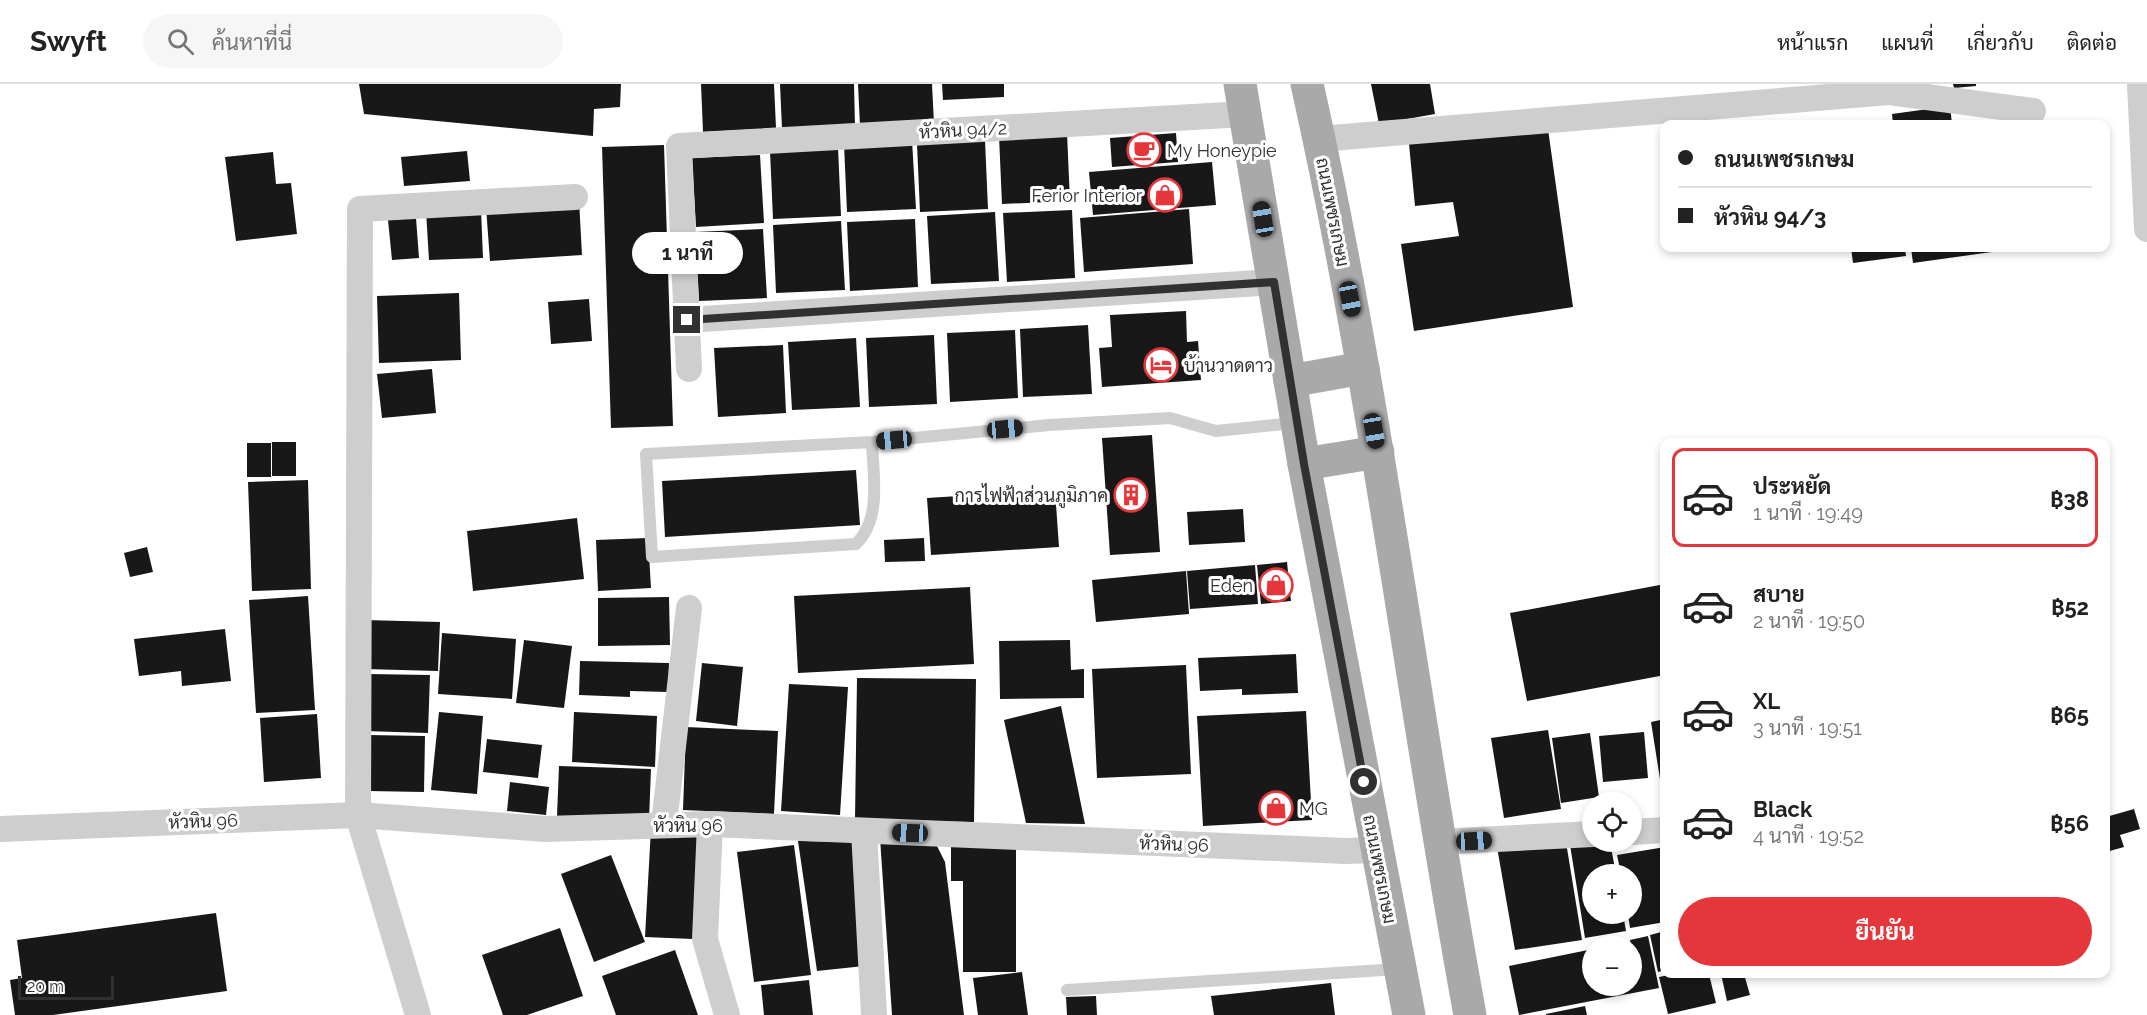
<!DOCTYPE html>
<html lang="th">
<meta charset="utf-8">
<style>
:root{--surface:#fff;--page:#f6f6f6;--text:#222;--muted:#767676;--line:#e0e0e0;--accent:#e4363b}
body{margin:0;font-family:Raleway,Sarabun,sans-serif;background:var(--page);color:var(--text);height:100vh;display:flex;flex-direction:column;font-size:22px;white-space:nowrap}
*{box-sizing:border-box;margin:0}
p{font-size:20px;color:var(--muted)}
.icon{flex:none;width:33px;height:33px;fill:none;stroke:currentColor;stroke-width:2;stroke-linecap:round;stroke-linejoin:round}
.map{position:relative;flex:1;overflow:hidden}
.drawer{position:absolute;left:1660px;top:354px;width:450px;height:540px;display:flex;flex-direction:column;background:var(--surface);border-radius:12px;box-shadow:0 3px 9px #0003}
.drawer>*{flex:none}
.top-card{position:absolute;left:1660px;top:36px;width:450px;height:132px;border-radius:12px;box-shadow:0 3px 9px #0003;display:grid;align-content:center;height:132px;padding:0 18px;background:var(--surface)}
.controls{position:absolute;left:1582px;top:708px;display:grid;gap:12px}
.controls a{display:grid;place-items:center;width:60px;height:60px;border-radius:50%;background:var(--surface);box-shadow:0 3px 9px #0003;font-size:30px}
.scale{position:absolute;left:18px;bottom:15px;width:96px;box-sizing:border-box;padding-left:6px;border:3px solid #313131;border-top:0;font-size:16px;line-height:21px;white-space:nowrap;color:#313131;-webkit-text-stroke:4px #fff;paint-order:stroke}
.end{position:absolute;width:27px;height:27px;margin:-14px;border:8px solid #313131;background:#fff;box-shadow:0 0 0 3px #fff}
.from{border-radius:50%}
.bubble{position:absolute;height:42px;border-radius:21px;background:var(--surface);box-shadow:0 3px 9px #0003;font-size:20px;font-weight:700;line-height:42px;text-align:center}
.car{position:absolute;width:18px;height:36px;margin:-18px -9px;border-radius:8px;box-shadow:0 0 4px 2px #0007;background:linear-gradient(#222 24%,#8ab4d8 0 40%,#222 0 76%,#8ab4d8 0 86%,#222 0)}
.top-card b{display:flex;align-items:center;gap:21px;height:57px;font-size:22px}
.top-card b+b{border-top:2px solid var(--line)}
.top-card i{width:15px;height:15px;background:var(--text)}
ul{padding:10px 0 0;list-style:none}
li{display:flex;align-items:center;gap:18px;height:99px;margin:0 12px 9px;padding:0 6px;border:3px solid transparent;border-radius:12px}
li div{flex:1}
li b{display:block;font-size:22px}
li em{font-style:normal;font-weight:700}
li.on{border-color:var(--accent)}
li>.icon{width:54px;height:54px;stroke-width:1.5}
.action{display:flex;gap:12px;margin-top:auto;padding:12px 18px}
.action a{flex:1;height:69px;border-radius:36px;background:var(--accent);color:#fff;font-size:24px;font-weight:700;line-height:69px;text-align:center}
header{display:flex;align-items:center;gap:36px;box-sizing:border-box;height:84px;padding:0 30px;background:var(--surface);border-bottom:2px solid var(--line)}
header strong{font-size:28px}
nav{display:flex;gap:33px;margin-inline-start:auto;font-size:21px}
.search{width:420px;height:54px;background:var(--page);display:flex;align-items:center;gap:15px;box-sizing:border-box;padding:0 21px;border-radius:33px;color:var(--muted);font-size:22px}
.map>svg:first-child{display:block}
</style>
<header>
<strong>Swyft</strong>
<div class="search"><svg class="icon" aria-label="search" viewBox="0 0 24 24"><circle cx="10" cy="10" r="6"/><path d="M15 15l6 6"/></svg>ค้นหาที่นี่</div>
<nav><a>หน้าแรก</a><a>แผนที่</a><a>เกี่ยวกับ</a><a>ติดต่อ</a></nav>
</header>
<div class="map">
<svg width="2147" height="931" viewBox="0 0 2147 931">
<rect width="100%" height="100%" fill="#fff"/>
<!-- building -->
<g fill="#181818">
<polygon points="359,0 621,0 620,23 594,25 593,52 364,30"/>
<polygon points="701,0 774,0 776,44 703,48"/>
<polygon points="780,0 854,0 855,42 782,45"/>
<polygon points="858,0 932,0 934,40 860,42"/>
<polygon points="942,0 1004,0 1004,13 943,16"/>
<polygon points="1371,0 1430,0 1435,30 1379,40"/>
<polygon points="1953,0 1976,0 1976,2 1954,4"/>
<polygon points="1950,22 1952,40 1893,40 1892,30"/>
<polygon points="1548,45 1573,223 1414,247 1401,160 1459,152 1453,118 1415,122 1409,60"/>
<polygon points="1067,49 1070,117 1002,120 999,52"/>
<polygon points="1176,49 1178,78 1112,83 1110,54"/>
<polygon points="912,56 916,125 847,128 844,60"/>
<polygon points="985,56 988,125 920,128 917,60"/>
<polygon points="664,61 673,342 611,344 602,63"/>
<polygon points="838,63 841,132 773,135 770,67"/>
<polygon points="467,67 470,97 404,102 401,73"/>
<polygon points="273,68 276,100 291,99 297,150 236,157 225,73"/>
<polygon points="760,71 764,139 696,143 692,74"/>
<polygon points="1212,78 1216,121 1093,131 1089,88"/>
<polygon points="579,116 582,171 490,177 486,123"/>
<polygon points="481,125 483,174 429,176 426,127"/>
<polygon points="1189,125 1193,180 1084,188 1080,134"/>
<polygon points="1072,126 1075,194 1007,198 1003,129"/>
<polygon points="995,128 999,197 931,200 927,132"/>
<polygon points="416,134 419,174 392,176 388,136"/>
<polygon points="915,135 918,203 850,207 847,138"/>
<polygon points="841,137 845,206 776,209 773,141"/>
<polygon points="763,145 767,214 699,217 695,148"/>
<polygon points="1851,164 1905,164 1906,172 1853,179"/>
<polygon points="1911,164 2013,164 2013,165 1913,179"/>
<polygon points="459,209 461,276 379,279 377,212"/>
<polygon points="589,215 592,257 551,260 548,218"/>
<polygon points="1186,227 1187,258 1198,257 1201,296 1102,303 1099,264 1112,263 1110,231"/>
<polygon points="1088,241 1092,310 1023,313 1020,245"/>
<polygon points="1015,246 1018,314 950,318 947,249"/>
<polygon points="934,251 937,320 869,323 866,254"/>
<polygon points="856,254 860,323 792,326 788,258"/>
<polygon points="783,261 786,329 718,333 714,264"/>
<polygon points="432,285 436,329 382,334 377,290"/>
<polygon points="1152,351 1160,468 1110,471 1102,354"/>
<rect x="272" y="358" width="24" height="34"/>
<rect x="247" y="359" width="24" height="34"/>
<polygon points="856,386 860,441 665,453 662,397"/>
<polygon points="308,396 311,505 252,507 248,398"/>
<polygon points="1055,406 1059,463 931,471 927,414"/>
<polygon points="1243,425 1245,458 1189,461 1187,428"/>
<polygon points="577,434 584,495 473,507 467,447"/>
<polygon points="648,454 651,504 598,507 596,456"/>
<polygon points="924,454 925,477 885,478 884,456"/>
<polygon points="147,463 153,488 130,493 124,469"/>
<polygon points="1287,478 1291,517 1261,520 1257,481"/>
<polygon points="1255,481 1258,520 1190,525 1187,487"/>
<polygon points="1186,487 1189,530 1096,538 1092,496"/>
<polygon points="1665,500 1665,591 1527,617 1510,529"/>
<polygon points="970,503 974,580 798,589 794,512"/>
<polygon points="308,512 315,626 256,629 249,516"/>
<polygon points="669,513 670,561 598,562 598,514"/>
<polygon points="365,536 440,538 438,587 364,585"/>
<polygon points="225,545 231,597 182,602 181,587 139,592 134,555"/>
<polygon points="442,549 516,555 512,615 438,610"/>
<polygon points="524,556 572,562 564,624 516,619"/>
<polygon points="1070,556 1071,586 1084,585 1084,614 1000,615 999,557"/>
<polygon points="1296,570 1298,609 1242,611 1242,605 1200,607 1198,574"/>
<polygon points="580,577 669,579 668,608 630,607 630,613 579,611"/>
<polygon points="702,579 743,583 737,642 696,637"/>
<polygon points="1186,581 1191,690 1097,694 1092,585"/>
<polygon points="368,590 430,591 428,649 365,647"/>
<polygon points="857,594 976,595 974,738 855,736"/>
<polygon points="789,600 848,603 840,731 781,727"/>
<polygon points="1061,622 1085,740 1026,739 1004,636"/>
<polygon points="1306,627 1312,736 1203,742 1197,632"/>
<polygon points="439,628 483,632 477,710 431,706"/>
<polygon points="574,628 657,632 655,683 572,678"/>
<polygon points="317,630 321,694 264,698 260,634"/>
<polygon points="1665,635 1665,694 1660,695 1651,638"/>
<polygon points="686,643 778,647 774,730 683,726"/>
<polygon points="1548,646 1561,725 1504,734 1491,654"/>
<polygon points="1644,648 1648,694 1603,698 1599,652"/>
<polygon points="1590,649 1599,713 1561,719 1552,654"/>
<polygon points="369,651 425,652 424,708 368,707"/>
<polygon points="487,655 542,661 538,694 483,688"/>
<polygon points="559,682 651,685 649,736 557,732"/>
<polygon points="510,698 549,703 546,731 507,727"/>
<polygon points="2134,725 2140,745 2120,751 2124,763 2106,768 2106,733"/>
<polygon points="651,744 699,746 693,855 645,853"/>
<polygon points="1565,752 1582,856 1515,866 1497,763"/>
<polygon points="880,754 933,754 945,778 964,931 892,931"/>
<polygon points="798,757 852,758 864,882 817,887"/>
<polygon points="951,757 1016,758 1016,888 963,888 963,797 951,797"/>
<polygon points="1593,757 1610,758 1616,790 1593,790 1593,830 1623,830 1626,847 1585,854 1570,761"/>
<polygon points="794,761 811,891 754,898 737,768"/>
<polygon points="1665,763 1665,838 1630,844 1628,830 1632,830 1632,790 1621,790 1617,771"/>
<polygon points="611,771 645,858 594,878 561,790"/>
<polygon points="216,829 227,907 53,931 15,931 10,896 22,894 17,856"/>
<polygon points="560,844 583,912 527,931 503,931 482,871"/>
<polygon points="1665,847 1665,886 1658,888 1650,851"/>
<polygon points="1648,852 1659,904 1519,931 1509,882 1593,865 1593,902 1632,902 1633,870 1630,856"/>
<polygon points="675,866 698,931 616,931 602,892"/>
<polygon points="1022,888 1028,931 978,931 973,894"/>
<polygon points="1674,890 1709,890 1716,919 1668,930 1659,893"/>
<polygon points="1721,890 1744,890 1750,911 1727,917"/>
<polygon points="809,896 813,931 764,931 761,901"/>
<polygon points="1331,899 1335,931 1214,931 1211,912"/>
<polygon points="1096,912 1097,931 1067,931 1066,913"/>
<polygon points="1585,922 1587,931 1546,931 1546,930"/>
</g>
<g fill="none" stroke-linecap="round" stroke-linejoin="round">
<!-- lane -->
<g stroke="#cecece" stroke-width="12">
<path d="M872,358C873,391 882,435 856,460L652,473L646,370L872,358L1049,341L1170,334L1216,347L1294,339"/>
<polyline points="1067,906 1399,885"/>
</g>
<!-- street -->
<g stroke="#cecece" stroke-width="26">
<polyline points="2140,0 2147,145"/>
<polyline points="1889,8 2033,27"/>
<polyline points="1319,55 1889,8 1889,0"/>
<polyline points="687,236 1274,198"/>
<polyline points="689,285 679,62 1246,30"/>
<polyline points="664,740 689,524"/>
<polyline points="710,740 705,855 727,931"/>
<polyline points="0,745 358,731 545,745 710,740 1345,767 1377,766"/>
<polyline points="864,747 874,931"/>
<polyline points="1632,748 1665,746"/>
<polyline points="1438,758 1593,750"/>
<polyline points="418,931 358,731 360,125 575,113"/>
</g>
<!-- primary -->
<g stroke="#a9a9a9" stroke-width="33">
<polyline points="1240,0 1304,380 1409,931"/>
<path d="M1307,0C1376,308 1413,621 1470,931"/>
<polyline points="1290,297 1363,284"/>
<polyline points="1304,380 1378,368"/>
</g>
</g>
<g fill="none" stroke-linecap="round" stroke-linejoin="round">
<!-- route -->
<polyline stroke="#313131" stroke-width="8" points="687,236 1274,198 1304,380 1364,698"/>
</g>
<!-- icons -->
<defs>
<symbol id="cafe-ring" viewBox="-11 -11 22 22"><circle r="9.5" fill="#fff" stroke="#e4363b" stroke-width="1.5"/><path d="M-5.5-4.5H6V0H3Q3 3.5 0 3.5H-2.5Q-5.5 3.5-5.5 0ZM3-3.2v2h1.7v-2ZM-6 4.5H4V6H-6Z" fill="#e4363b"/></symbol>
<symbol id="shop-ring" viewBox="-11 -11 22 22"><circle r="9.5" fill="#fff" stroke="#e4363b" stroke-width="1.5"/><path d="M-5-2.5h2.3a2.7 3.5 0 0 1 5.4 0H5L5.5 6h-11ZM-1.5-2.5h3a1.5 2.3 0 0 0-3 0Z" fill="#e4363b"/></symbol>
<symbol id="hotel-ring" viewBox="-11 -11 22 22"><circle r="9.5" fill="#fff" stroke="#e4363b" stroke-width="1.5"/><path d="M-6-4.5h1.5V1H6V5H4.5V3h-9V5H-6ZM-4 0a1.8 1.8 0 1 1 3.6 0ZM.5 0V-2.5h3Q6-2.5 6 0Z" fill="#e4363b"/></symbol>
<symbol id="building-ring" viewBox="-11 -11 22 22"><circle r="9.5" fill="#fff" stroke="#e4363b" stroke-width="1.5"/><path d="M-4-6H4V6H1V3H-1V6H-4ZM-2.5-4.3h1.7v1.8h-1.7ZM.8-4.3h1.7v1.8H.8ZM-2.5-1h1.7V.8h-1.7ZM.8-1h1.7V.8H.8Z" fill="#e4363b"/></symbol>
</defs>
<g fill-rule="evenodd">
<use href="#cafe-ring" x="1125" y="47" width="38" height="38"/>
<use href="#shop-ring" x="1146" y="92" width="38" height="38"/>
<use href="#hotel-ring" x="1142" y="262" width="38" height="38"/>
<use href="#building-ring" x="1112" y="392" width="38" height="38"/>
<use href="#shop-ring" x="1257" y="482" width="38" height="38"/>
<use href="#shop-ring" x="1257" y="705" width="38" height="38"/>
</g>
<g text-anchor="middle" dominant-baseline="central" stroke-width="6" stroke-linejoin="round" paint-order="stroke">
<!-- street labels -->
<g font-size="18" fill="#313131" stroke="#fff">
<text transform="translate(963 46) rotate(-3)">หัวหิน 94/2</text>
<text transform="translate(1333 128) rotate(79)">ถนนเพชรเกษม</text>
<text transform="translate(203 737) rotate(-2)">หัวหิน 96</text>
<text x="688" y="741">หัวหิน 96</text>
<text transform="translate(1174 760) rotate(2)">หัวหิน 96</text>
<text transform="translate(1380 785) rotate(79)">ถนนเพชรเกษม</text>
</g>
<!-- poi labels -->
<g font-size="18" fill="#313131" stroke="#fff" text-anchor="start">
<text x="1167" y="66">My Honeypie</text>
<text x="1142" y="111" text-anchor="end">Ferior Interior</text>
<text x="1184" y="281">บ้านวาดดาว</text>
<text x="1108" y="411" text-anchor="end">การไฟฟ้าส่วนภูมิภาค</text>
<text x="1253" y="501" text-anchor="end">Eden</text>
<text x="1299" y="724">MG</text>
</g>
</g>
</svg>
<div class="controls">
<a><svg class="icon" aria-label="locate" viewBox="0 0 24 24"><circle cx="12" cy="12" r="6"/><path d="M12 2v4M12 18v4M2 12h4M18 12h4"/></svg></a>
<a>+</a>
<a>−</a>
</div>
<div class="scale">20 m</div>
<i class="end from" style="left:1364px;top:698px"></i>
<i class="end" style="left:687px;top:236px"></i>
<div class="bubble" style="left:632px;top:148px;width:111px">1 นาที</div>
<i class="car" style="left:1263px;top:135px;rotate:351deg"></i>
<i class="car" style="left:1350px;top:215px;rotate:169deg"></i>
<i class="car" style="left:1005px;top:345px;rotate:85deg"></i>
<i class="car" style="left:1374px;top:347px;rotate:170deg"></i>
<i class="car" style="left:894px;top:356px;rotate:265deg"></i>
<i class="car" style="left:910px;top:749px;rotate:272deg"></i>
<i class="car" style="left:1474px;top:757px;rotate:87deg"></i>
<div class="top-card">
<b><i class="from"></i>ถนนเพชรเกษม</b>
<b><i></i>หัวหิน 94/3</b>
</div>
<section class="drawer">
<ul>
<li class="on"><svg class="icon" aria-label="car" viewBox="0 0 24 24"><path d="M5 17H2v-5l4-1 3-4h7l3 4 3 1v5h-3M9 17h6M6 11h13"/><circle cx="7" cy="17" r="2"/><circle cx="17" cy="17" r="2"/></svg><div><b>ประหยัด</b><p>1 นาที · 19:49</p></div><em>฿38</em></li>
<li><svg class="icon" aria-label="car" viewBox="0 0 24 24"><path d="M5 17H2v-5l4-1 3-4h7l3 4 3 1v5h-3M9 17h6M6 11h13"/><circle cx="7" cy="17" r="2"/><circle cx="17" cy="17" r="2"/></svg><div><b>สบาย</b><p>2 นาที · 19:50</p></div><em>฿52</em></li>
<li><svg class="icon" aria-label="car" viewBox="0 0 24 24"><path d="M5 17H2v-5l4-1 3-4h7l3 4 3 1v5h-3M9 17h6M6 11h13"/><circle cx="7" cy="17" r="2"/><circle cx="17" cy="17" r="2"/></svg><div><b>XL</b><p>3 นาที · 19:51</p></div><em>฿65</em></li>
<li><svg class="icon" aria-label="car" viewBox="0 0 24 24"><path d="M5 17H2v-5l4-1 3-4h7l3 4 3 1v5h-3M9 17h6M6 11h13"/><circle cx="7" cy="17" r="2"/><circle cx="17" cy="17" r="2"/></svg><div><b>Black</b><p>4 นาที · 19:52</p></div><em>฿56</em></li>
</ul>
<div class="action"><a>ยืนยัน</a></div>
</section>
</div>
